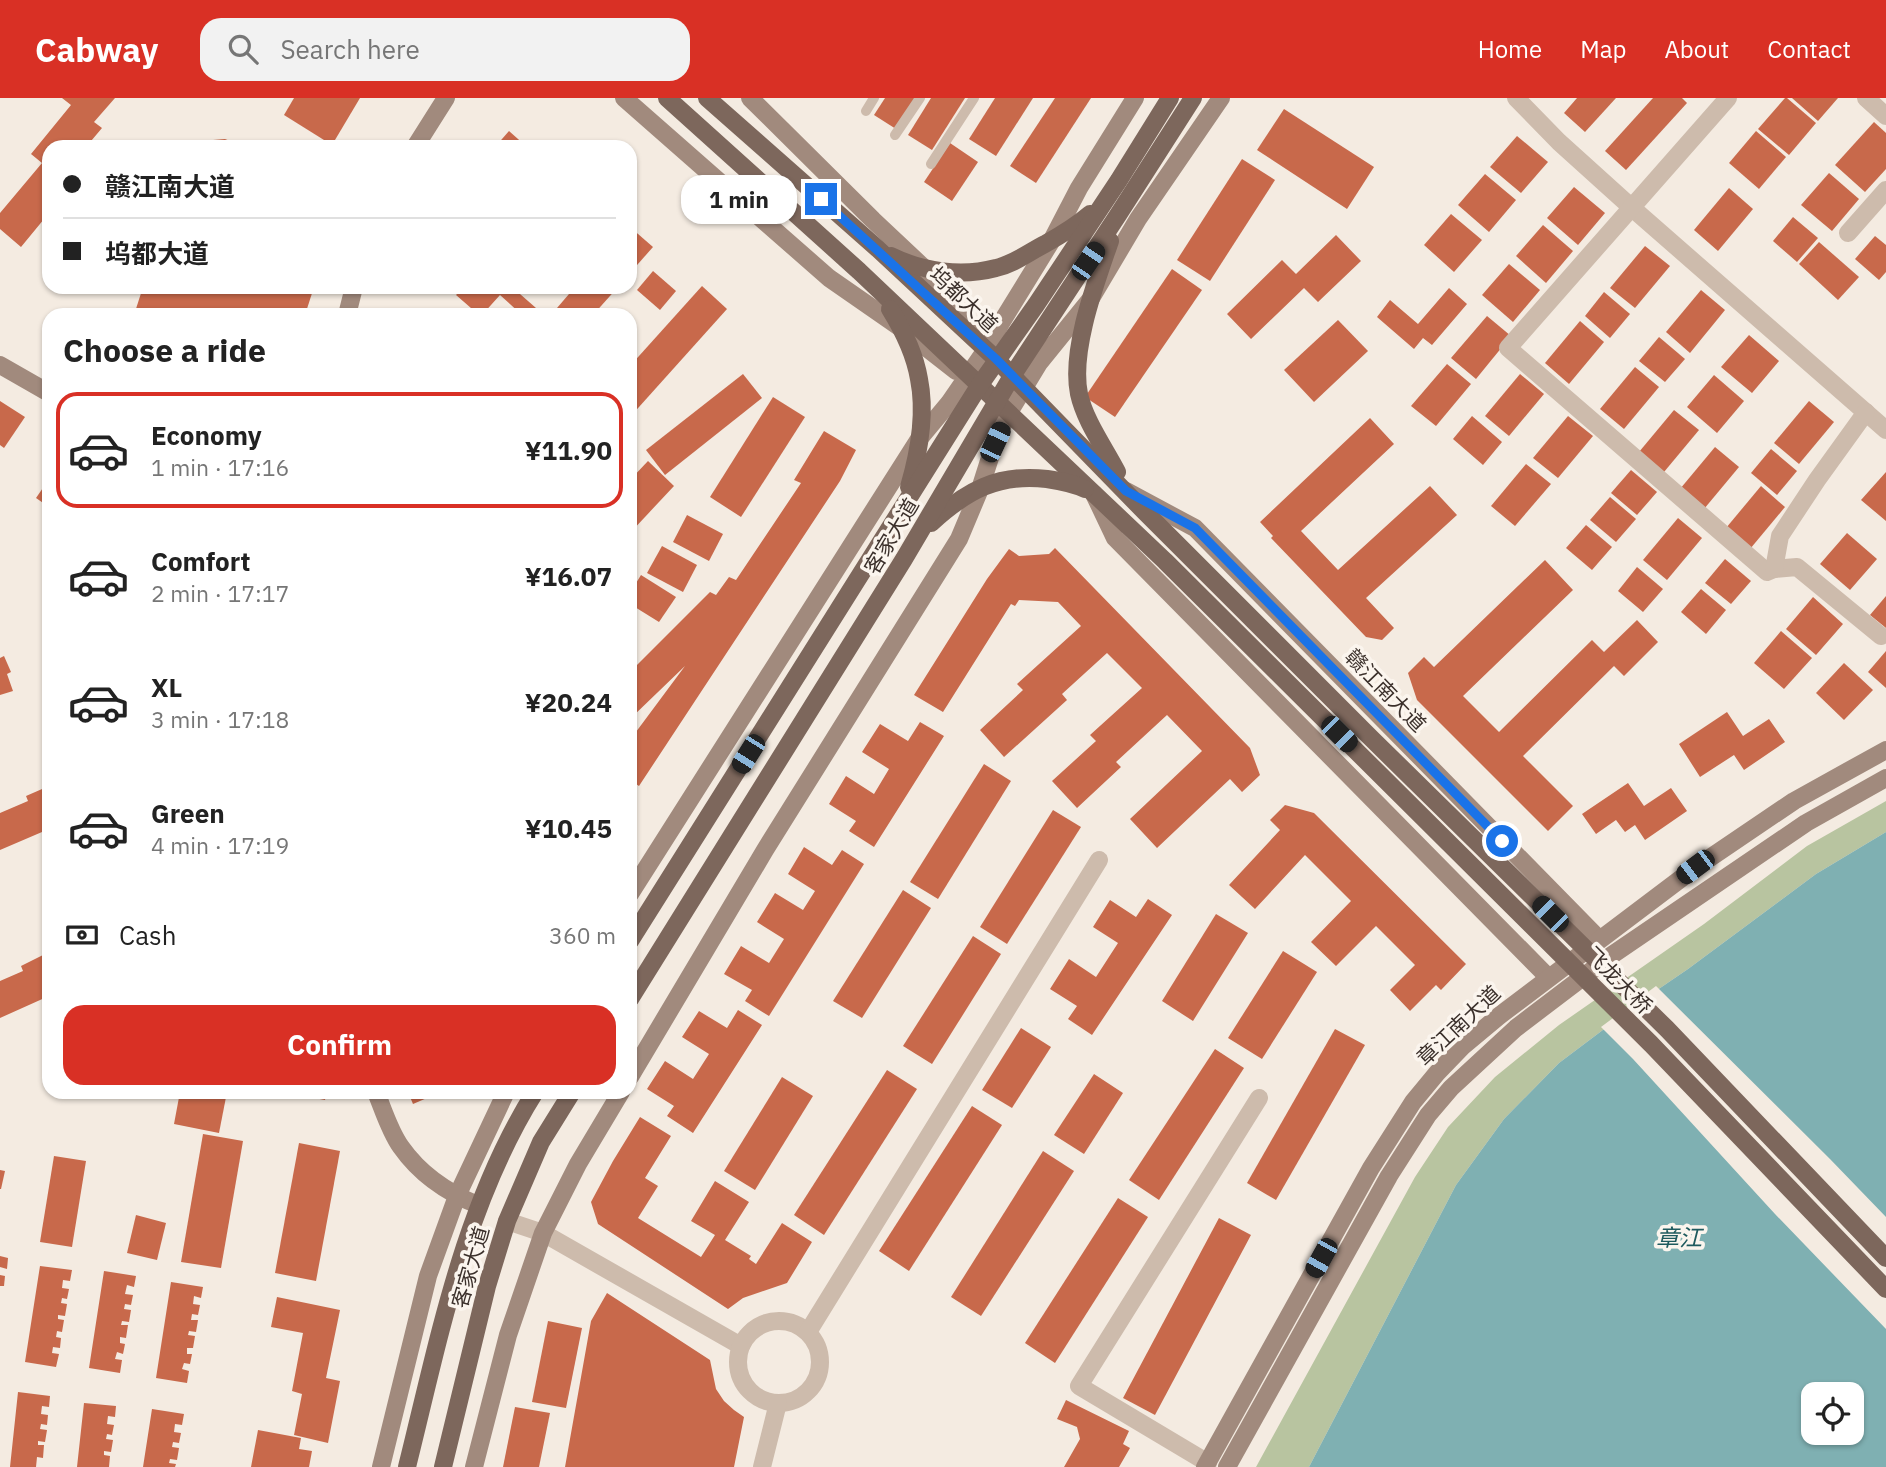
<!DOCTYPE html>
<meta charset="utf-8">
<style>
:root{--surface:#fff;--page:#f2f2f2;--text:#222;--muted:#767676;--line:#e0e0e0;--accent:#d93025}
body{margin:0;font-family:"IBM Plex Sans","Noto Sans SC",sans-serif;background:var(--page);color:var(--text);height:100vh;display:flex;flex-direction:column;font-size:26px;white-space:nowrap}
*{box-sizing:border-box;margin:0}
p{font-size:23px;color:var(--muted)}
.icon{flex:none;width:38px;height:38px;fill:none;stroke:currentColor;stroke-width:2;stroke-linecap:round;stroke-linejoin:round}
.map{position:relative;flex:1;overflow:hidden}
.sheet{position:absolute;left:42px;top:210px;width:595px;height:791px;display:flex;flex-direction:column;background:var(--surface);border-radius:21px;box-shadow:0 2px 5px #0004}
.sheet>*{flex:none}
.guide{position:absolute;left:42px;top:42px;width:595px;height:154px;border-radius:21px;box-shadow:0 2px 5px #0004;display:grid;align-content:center;height:154px;padding:0 21px;background:var(--surface)}
.controls{position:absolute;left:1801px;top:1284px;display:grid;gap:14px}
.controls a{display:grid;place-items:center;width:63px;height:63px;border-radius:14px;background:var(--surface);box-shadow:0 2px 5px #0004;font-size:35px}
.end{position:absolute;width:32px;height:32px;margin:-16px;border:9px solid #1a73e8;background:#fff;box-shadow:0 0 0 4px #fff}
.from{border-radius:50%}
.bubble{position:absolute;height:49px;border-radius:21px;background:var(--surface);box-shadow:0 2px 5px #0004;font-size:23px;font-weight:700;line-height:49px;text-align:center}
.car{position:absolute;width:21px;height:42px;margin:-21px -10px;border-radius:9px;box-shadow:0 0 5px 2px #0007;background:linear-gradient(#222 24%,#8ab4d8 0 40%,#222 0 76%,#8ab4d8 0 86%,#222 0)}
.guide b{display:flex;align-items:center;gap:24px;height:66px;font-size:26px}
.guide b+b{border-top:2px solid var(--line)}
.guide i{width:18px;height:18px;background:var(--text)}
ul{padding:0;list-style:none}
li{display:flex;align-items:center;gap:21px;height:116px;margin:0 14px 10px;padding:0 7px;border:4px solid transparent;border-radius:21px}
li div{flex:1}
li b{display:block;font-size:26px}
li em{font-style:normal;font-weight:700}
li.active{border-color:var(--accent)}
li>.icon{width:63px;height:63px;stroke-width:1.5}
h2{padding:0 21px;font-size:32px;line-height:84px}
.pay{display:flex;align-items:center;gap:18px;height:77px;padding:0 21px;font-size:26px}
.pay p{margin-inline-start:auto}
.cta{display:flex;gap:14px;margin-top:auto;padding:14px 21px}
.cta a{flex:1;height:80px;border-radius:21px;background:var(--accent);color:#fff;font-size:28px;font-weight:700;line-height:80px;text-align:center}
header{display:flex;align-items:center;gap:42px;box-sizing:border-box;height:98px;padding:0 35px;background:var(--accent);color:#fff}
header strong{font-size:33px}
nav{display:flex;gap:38px;margin-inline-start:auto;font-size:24px}
.search{width:490px;height:63px;background:var(--page);display:flex;align-items:center;gap:18px;box-sizing:border-box;padding:0 24px;border-radius:21px;color:var(--muted);font-size:26px}
.map>svg:first-child{display:block}
</style>
<header>
<strong>Cabway</strong>
<div class="search"><svg class="icon" aria-label="search" viewBox="0 0 24 24"><circle cx="10" cy="10" r="6"/><path d="M15 15l6 6"/></svg>Search here</div>
<nav><a>Home</a><a>Map</a><a>About</a><a>Contact</a></nav>
</header>
<div class="map">
<svg width="1886" height="1369" viewBox="0 0 1886 1369">
<rect width="100%" height="100%" fill="#f4ebe1"/>
<!-- green -->
<polygon fill="#b8c4a0" points="1886,703 1886,734 1816,776 1688,871 1644,901 1559,965 1504,1021 1456,1087 1309,1369 1256,1369 1415,1079 1448,1029 1495,979 1559,927 1704,826 1807,748"/>
<!-- water -->
<path fill="#7fb0b2" fill-rule="evenodd" d="M1886,734V1369H1309L1456,1087L1504,1021L1559,965L1644,901L1688,871L1816,776ZM1813,1297H1852V1335H1813Z"/>
<!-- pier -->
<polygon fill="#f4ebe1" points="1656,888 1830,1061 1886,1119 1886,1231 1775,1116 1633,961 1601,929"/>
<!-- building -->
<g fill="#c8694b">
<polygon points="62,0 115,0 94,24 102,30 86,49 49,49 49,115 21,149 0,131 0,115 42,65 31,56 71,7"/>
<polygon points="294,0 360,0 332,47 284,17"/>
<polygon points="885,0 916,0 896,31 874,17"/>
<polygon points="931,0 965,0 932,52 908,37"/>
<polygon points="995,0 1033,0 996,58 969,41"/>
<polygon points="1055,0 1091,0 1036,85 1010,68"/>
<polygon points="1577,0 1616,0 1585,34 1564,15"/>
<polygon points="1653,0 1682,0 1687,5 1626,72 1605,53"/>
<polygon points="1785,0 1787,0 1816,25 1789,57 1758,31"/>
<polygon points="1792,0 1838,0 1818,23"/>
<polygon points="1284,11 1374,69 1347,111 1257,52"/>
<polygon points="1874,24 1886,35 1886,71 1865,94 1835,67"/>
<polygon points="509,33 527,49 495,49"/>
<polygon points="1756,33 1786,59 1759,91 1729,65"/>
<polygon points="1517,38 1548,64 1521,95 1490,69"/>
<polygon points="225,41 245,49 205,49 213,42"/>
<polygon points="950,45 978,64 952,103 924,84"/>
<polygon points="1242,61 1275,82 1210,183 1177,162"/>
<polygon points="1829,75 1859,101 1832,133 1801,107"/>
<polygon points="1485,76 1516,102 1489,134 1458,107"/>
<polygon points="1574,89 1605,115 1578,147 1547,120"/>
<polygon points="1729,90 1753,111 1718,153 1694,132"/>
<polygon points="1451,116 1482,142 1454,174 1424,147"/>
<polygon points="1793,119 1818,140 1797,164 1773,143"/>
<polygon points="1543,127 1573,153 1546,185 1516,158"/>
<polygon points="630,129 653,149 630,175"/>
<polygon points="1336,137 1361,163 1318,204 1304,190 1251,241 1227,216 1282,162 1296,176"/>
<polygon points="1875,138 1886,147 1886,174 1879,182 1855,161"/>
<polygon points="1819,144 1859,179 1838,202 1799,166"/>
<polygon points="1645,148 1670,168 1635,210 1610,190"/>
<polygon points="1509,166 1540,192 1513,224 1482,197"/>
<polygon points="1172,171 1202,192 1115,319 1085,299"/>
<polygon points="653,173 676,193 660,212 637,192"/>
<polygon points="702,188 727,211 630,319 630,268"/>
<polygon points="143,189 314,189 305,217 134,217"/>
<polygon points="464,189 512,189 544,217 522,217 500,197 482,217 479,217 456,197"/>
<polygon points="575,189 618,189 593,217 551,217"/>
<polygon points="1449,190 1467,206 1432,247 1423,240 1414,251 1377,219 1390,202 1418,226"/>
<polygon points="1701,192 1725,212 1690,255 1666,234"/>
<polygon points="1604,194 1630,216 1610,240 1585,218"/>
<polygon points="1487,218 1511,238 1476,281 1451,260"/>
<polygon points="1338,222 1368,253 1314,304 1284,272"/>
<polygon points="1580,223 1604,244 1569,286 1545,265"/>
<polygon points="1749,237 1779,263 1752,295 1721,269"/>
<polygon points="1659,239 1685,261 1665,284 1639,263"/>
<polygon points="1447,266 1471,286 1436,328 1411,308"/>
<polygon points="1635,269 1659,289 1624,331 1600,311"/>
<polygon points="743,276 762,300 665,377 646,352"/>
<polygon points="1520,276 1544,296 1509,338 1485,318"/>
<polygon points="1714,277 1744,303 1717,335 1687,309"/>
<polygon points="773,299 805,319 741,419 710,399"/>
<polygon points="0,303 25,319 4,350 0,347"/>
<polygon points="1809,303 1834,324 1799,366 1774,345"/>
<polygon points="1674,312 1699,332 1664,374 1639,354"/>
<polygon points="1472,318 1502,344 1483,367 1453,341"/>
<polygon points="1568,318 1593,338 1558,380 1533,360"/>
<polygon points="1370,320 1394,346 1301,433 1338,472 1430,388 1457,417 1366,500 1394,530 1382,542 1366,539 1271,440 1273,438 1260,424"/>
<polygon points="824,333 856,352 840,383 639,688 630,682 630,642 685,568 630,621 630,574 710,494 716,497 729,479 736,482 801,385 794,382"/>
<polygon points="1715,349 1739,369 1704,411 1680,391"/>
<polygon points="1771,351 1797,373 1777,397 1751,375"/>
<polygon points="648,363 674,388 630,435 630,382"/>
<polygon points="1526,366 1551,386 1515,428 1491,408"/>
<polygon points="1631,372 1657,394 1637,417 1611,395"/>
<polygon points="1886,374 1886,423 1861,402"/>
<polygon points="49,381 49,409 36,400"/>
<polygon points="1761,388 1785,409 1750,451 1726,430"/>
<polygon points="1610,399 1636,421 1616,444 1590,422"/>
<polygon points="687,417 723,436 709,463 673,444"/>
<polygon points="1678,420 1702,440 1667,482 1643,462"/>
<polygon points="1586,427 1612,449 1592,472 1566,450"/>
<polygon points="1847,435 1877,461 1850,492 1820,466"/>
<polygon points="662,448 697,467 683,494 647,475"/>
<polygon points="1055,450 1250,650 1260,677 1242,694 1230,681 1157,750 1130,721 1202,653 1167,617 1116,664 1121,669 1077,710 1052,683 1096,643 1090,637 1142,590 1107,555 1062,596 1067,602 1004,659 980,632 1023,592 1017,586 1081,528 1058,504 1019,502 1015,508 1011,506 943,614 914,597 987,481 1009,451 1019,458 1049,456"/>
<polygon points="1725,461 1751,483 1731,506 1705,485"/>
<polygon points="1545,462 1573,492 1463,598 1499,634 1592,542 1604,554 1637,522 1658,544 1624,578 1614,568 1523,658 1573,708 1548,733 1417,602 1408,575 1424,559 1434,569"/>
<polygon points="1637,469 1663,491 1643,514 1618,493"/>
<polygon points="641,477 676,499 659,524 630,506 630,495"/>
<polygon points="1701,491 1726,512 1706,536 1681,514"/>
<polygon points="1886,498 1886,530 1870,517"/>
<polygon points="1813,499 1843,526 1816,557 1786,531"/>
<polygon points="49,521 49,537 42,530"/>
<polygon points="1781,533 1812,560 1784,591 1754,565"/>
<polygon points="1886,553 1886,590 1868,574"/>
<polygon points="4,558 11,574 7,576 13,593 0,597 0,560"/>
<polygon points="1844,565 1873,592 1844,622 1816,595"/>
<polygon points="1727,614 1743,638 1769,621 1785,644 1744,672 1734,657 1700,679 1679,646"/>
<polygon points="920,624 944,638 874,749 849,733 856,723 829,706 846,678 874,696 889,671 862,654 880,626 908,643"/>
<polygon points="984,666 1011,683 938,801 910,784"/>
<polygon points="1628,685 1644,708 1671,690 1687,713 1645,742 1635,727 1625,734 1616,722 1596,736 1582,716"/>
<polygon points="49,688 49,731 0,752 0,715 28,703 26,698"/>
<polygon points="1285,707 1314,715 1466,866 1441,892 1436,887 1410,913 1390,892 1415,867 1376,828 1336,868 1311,844 1351,803 1305,757 1255,811 1229,787 1280,732 1270,722"/>
<polygon points="1053,712 1081,729 1007,846 980,829"/>
<polygon points="804,749 832,767 842,752 864,766 769,918 745,903 752,892 724,876 741,848 769,865 784,841 757,824 775,795 803,812 815,793 788,776"/>
<polygon points="903,792 931,810 862,920 833,903"/>
<polygon points="1148,801 1172,817 1092,937 1068,921 1077,908 1050,891 1069,861 1096,879 1118,845 1093,829 1110,802 1136,819"/>
<polygon points="1216,816 1248,835 1193,923 1162,903"/>
<polygon points="973,838 1001,856 932,966 903,948"/>
<polygon points="1283,853 1317,874 1262,961 1228,940"/>
<polygon points="43,857 46,863 49,862 49,898 0,920 0,883 23,873 21,868"/>
<polygon points="738,912 762,927 693,1035 667,1018 674,1008 647,991 665,963 693,981 709,956 682,939 699,913 727,930"/>
<polygon points="1021,930 1051,949 1012,1010 982,992"/>
<polygon points="1335,931 1365,947 1276,1102 1247,1085"/>
<polygon points="1215,951 1244,970 1159,1102 1129,1082"/>
<polygon points="887,972 917,991 824,1137 794,1117"/>
<polygon points="1094,976 1123,995 1084,1056 1054,1037"/>
<polygon points="782,979 813,998 755,1092 724,1073"/>
<polygon points="180,994 227,994 219,1035 174,1026"/>
<polygon points="287,994 327,994 325,1002 287,995"/>
<polygon points="408,994 441,994 413,1006"/>
<polygon points="972,1008 1002,1027 909,1173 879,1153"/>
<polygon points="640,1019 671,1038 645,1080 658,1088 638,1120 701,1159 715,1137 691,1123 715,1083 749,1104 725,1142 751,1158 749,1161 756,1166 782,1125 812,1144 787,1185 743,1200 728,1211 598,1126 591,1104 613,1063"/>
<polygon points="203,1036 243,1043 221,1170 181,1164"/>
<polygon points="299,1045 340,1053 316,1183 275,1175"/>
<polygon points="1043,1053 1074,1073 981,1218 951,1199"/>
<polygon points="54,1058 86,1063 72,1149 40,1144"/>
<polygon points="0,1072 5,1073 1,1091 0,1091"/>
<polygon points="1118,1100 1148,1119 1055,1265 1025,1245"/>
<polygon points="136,1117 166,1125 157,1162 127,1155"/>
<polygon points="1219,1120 1251,1137 1155,1317 1123,1300"/>
<polygon points="0,1158 8,1160 7,1171 0,1169"/>
<polygon points="40,1168 72,1172 70,1183 63,1182 62,1190 69,1191 67,1201 62,1200 61,1205 67,1206 65,1218 58,1217 58,1221 64,1222 62,1234 57,1233 56,1239 61,1240 60,1250 53,1249 52,1255 59,1256 56,1269 25,1264"/>
<polygon points="104,1173 136,1178 134,1189 127,1187 125,1196 133,1197 131,1207 125,1206 124,1211 131,1212 129,1224 122,1223 121,1227 128,1227 126,1240 120,1239 120,1245 125,1246 123,1256 117,1254 115,1261 122,1262 120,1275 89,1270"/>
<polygon points="0,1177 5,1178 4,1188 0,1188"/>
<polygon points="171,1184 203,1189 201,1200 194,1198 193,1206 200,1207 198,1217 192,1216 191,1222 198,1222 196,1234 189,1233 188,1237 195,1238 193,1250 187,1250 187,1256 192,1256 190,1266 184,1265 182,1271 189,1273 187,1285 156,1280"/>
<polygon points="607,1195 710,1262 716,1291 724,1303 734,1312 744,1319 734,1369 565,1369 591,1223"/>
<polygon points="277,1199 340,1212 326,1280 340,1283 328,1345 294,1337 302,1296 292,1293 303,1235 271,1229"/>
<polygon points="548,1223 582,1230 566,1310 532,1304"/>
<polygon points="18,1294 50,1298 49,1309 42,1308 41,1316 48,1317 47,1327 41,1326 40,1331 47,1332 45,1344 38,1343 38,1347 44,1347 43,1360 37,1359 36,1369 10,1369"/>
<polygon points="1066,1302 1129,1333 1123,1346 1130,1350 1119,1369 1064,1369 1080,1341 1077,1329 1057,1321"/>
<polygon points="84,1305 116,1308 115,1319 108,1318 107,1326 114,1327 112,1337 107,1336 106,1341 113,1342 111,1354 104,1353 104,1357 110,1358 109,1369 77,1369"/>
<polygon points="515,1309 550,1315 539,1369 503,1369"/>
<polygon points="152,1311 184,1316 182,1327 175,1326 174,1334 181,1335 179,1345 173,1344 172,1349 179,1350 177,1362 170,1361 169,1365 176,1366 175,1369 143,1369"/>
<polygon points="258,1332 301,1340 299,1351 312,1353 309,1369 251,1369"/>
</g>
<g fill="none" stroke-linecap="round" stroke-linejoin="round">
<!-- lane -->
<g stroke="#cdbbac" stroke-width="10">
<polyline points="866,13 874,0"/>
<polyline points="895,37 920,0"/>
<polyline points="931,66 974,0"/>
</g>
<!-- street -->
<g stroke="#cdbbac" stroke-width="18">
<polyline points="1516,0 1559,44 1631,109 1886,332"/>
<polyline points="1728,0 1508,250 1767,474 1774,471 1797,469 1881,538"/>
<polyline points="1866,0 1886,18"/>
<polyline points="1848,135 1886,92"/>
<polyline points="1774,471 1780,438 1817,382 1866,314"/>
<polyline points="507,1123 543,1135 741,1248"/>
<circle cx="779" cy="1264" r="41"/>
<polyline points="808,1234 1099,762"/>
<polyline points="1208,1365 1079,1288 1259,1000"/>
<polyline points="762,1369 778,1305"/>
</g>
<!-- secondary -->
<g stroke="#a18a7d" stroke-width="18">
<polyline points="624,0 829,180 901,230 956,273"/>
<polyline points="750,0 873,122 923,169 972,231"/>
<polyline points="415,49 446,0"/>
<polyline points="347,217 354,189"/>
<polyline points="0,267 49,295"/>
<polyline points="1126,393 1195,430 1599,841"/>
<polyline points="1094,396 1115,440 1548,879"/>
<polyline points="630,796 919,341 949,305 987,250 1001,225 1052,142 1079,90 1135,0"/>
<polyline points="630,979 765,752 959,441 980,391 995,344 1008,316 1039,265 1090,202 1138,121 1221,0"/>
<path d="M376,994C383,1011 390,1034 401,1049C420,1076 448,1095 478,1107"/>
<polyline points="381,1369 428,1178 457,1098 506,994"/>
<polyline points="474,1369 508,1237 543,1135 578,1066 621,994"/>
<polyline points="1205,1369 1371,1070 1413,1004 1437,975 1463,948 1499,918 1695,770 1794,703 1886,652"/>
<polyline points="1227,1369 1389,1078 1428,1017 1451,990 1516,930 1612,857 1806,725 1886,680"/>
</g>
<!-- primary -->
<g stroke="#7d675c" stroke-width="18">
<polyline points="667,0 859,173 1165,463 1651,946 1886,1191"/>
<polyline points="707,0 878,151 996,261 1144,413 1372,641 1667,931 1886,1160"/>
<path d="M1110,143C1096,184 1070,252 1079,296C1085,323 1104,349 1117,374"/>
<path d="M891,158C923,174 962,179 996,170C1014,166 1029,154 1045,146C1061,137 1076,128 1090,116"/>
<path d="M890,211C903,232 915,257 919,281C926,316 919,355 909,389"/>
<path d="M931,425C966,393 998,375 1047,381C1060,383 1073,385 1085,391"/>
<polyline points="630,843 979,288 1036,207 1119,82 1170,0"/>
<polyline points="630,901 904,461 1012,278 1118,117 1193,0"/>
<path d="M407,1369C439,1241 464,1107 535,994"/>
<polyline points="443,1369 487,1188 507,1123 541,1044 572,994"/>
</g>
</g>
<g fill="none" stroke-linecap="round" stroke-linejoin="round">
<!-- route -->
<polyline stroke="#1a73e8" stroke-width="9" points="821,101 996,261 1126,393 1195,430 1502,743"/>
</g>
<g text-anchor="middle" dominant-baseline="central" stroke-width="7" stroke-linejoin="round" paint-order="stroke">
<!-- street labels -->
<g font-size="21" fill="#3b302b" stroke="#fbf5ee">
<text transform="translate(964 201) rotate(43)">坞都大道</text>
<text transform="translate(891 438) rotate(-59)">客家大道</text>
<text transform="translate(1386 592) rotate(46)">赣江南大道</text>
<text transform="translate(1619 882) rotate(45)">飞龙大桥</text>
<text transform="translate(1458 927) rotate(-43)">章江南大道</text>
<text transform="translate(470 1169) rotate(-74)">客家大道</text>
</g>
<!-- water labels -->
<g font-size="23" font-style="italic" fill="#1f5a5e" stroke="#fbf5ee">
<text x="1679" y="1139">章江</text>
</g>
</g>
</svg>
<div class="controls">
<a><svg class="icon" aria-label="locate" viewBox="0 0 24 24"><circle cx="12" cy="12" r="6"/><path d="M12 2v4M12 18v4M2 12h4M18 12h4"/></svg></a>
</div>
<i class="end from" style="left:1502px;top:743px"></i>
<i class="end" style="left:821px;top:101px"></i>
<div class="bubble" style="left:681px;top:77px;width:116px">1 min</div>
<i class="car" style="left:1088px;top:163px;rotate:34deg"></i>
<i class="car" style="left:995px;top:344px;rotate:25deg"></i>
<i class="car" style="left:1339px;top:636px;rotate:135deg"></i>
<i class="car" style="left:748px;top:656px;rotate:212deg"></i>
<i class="car" style="left:1695px;top:769px;rotate:233deg"></i>
<i class="car" style="left:1550px;top:816px;rotate:315deg"></i>
<i class="car" style="left:1321px;top:1160px;rotate:209deg"></i>
<div class="guide">
<b><i class="from"></i>赣江南大道</b>
<b><i></i>坞都大道</b>
</div>
<section class="sheet">
<h2>Choose a ride</h2>
<ul>
<li class="active"><svg class="icon" aria-label="car" viewBox="0 0 24 24"><path d="M5 17H2v-5l4-1 3-4h7l3 4 3 1v5h-3M9 17h6M6 11h13"/><circle cx="7" cy="17" r="2"/><circle cx="17" cy="17" r="2"/></svg><div><b>Economy</b><p>1 min · 17:16</p></div><em>¥11.90</em></li>
<li><svg class="icon" aria-label="car" viewBox="0 0 24 24"><path d="M5 17H2v-5l4-1 3-4h7l3 4 3 1v5h-3M9 17h6M6 11h13"/><circle cx="7" cy="17" r="2"/><circle cx="17" cy="17" r="2"/></svg><div><b>Comfort</b><p>2 min · 17:17</p></div><em>¥16.07</em></li>
<li><svg class="icon" aria-label="car" viewBox="0 0 24 24"><path d="M5 17H2v-5l4-1 3-4h7l3 4 3 1v5h-3M9 17h6M6 11h13"/><circle cx="7" cy="17" r="2"/><circle cx="17" cy="17" r="2"/></svg><div><b>XL</b><p>3 min · 17:18</p></div><em>¥20.24</em></li>
<li><svg class="icon" aria-label="car" viewBox="0 0 24 24"><path d="M5 17H2v-5l4-1 3-4h7l3 4 3 1v5h-3M9 17h6M6 11h13"/><circle cx="7" cy="17" r="2"/><circle cx="17" cy="17" r="2"/></svg><div><b>Green</b><p>4 min · 17:19</p></div><em>¥10.45</em></li>
</ul>
<div class="pay"><svg class="icon" aria-label="cash" viewBox="0 0 24 24"><path d="M3 7h18v10H3z"/><circle cx="12" cy="12" r="2"/></svg>Cash<p>360 m</p></div>
<div class="cta"><a>Confirm</a></div>
</section>
</div>
